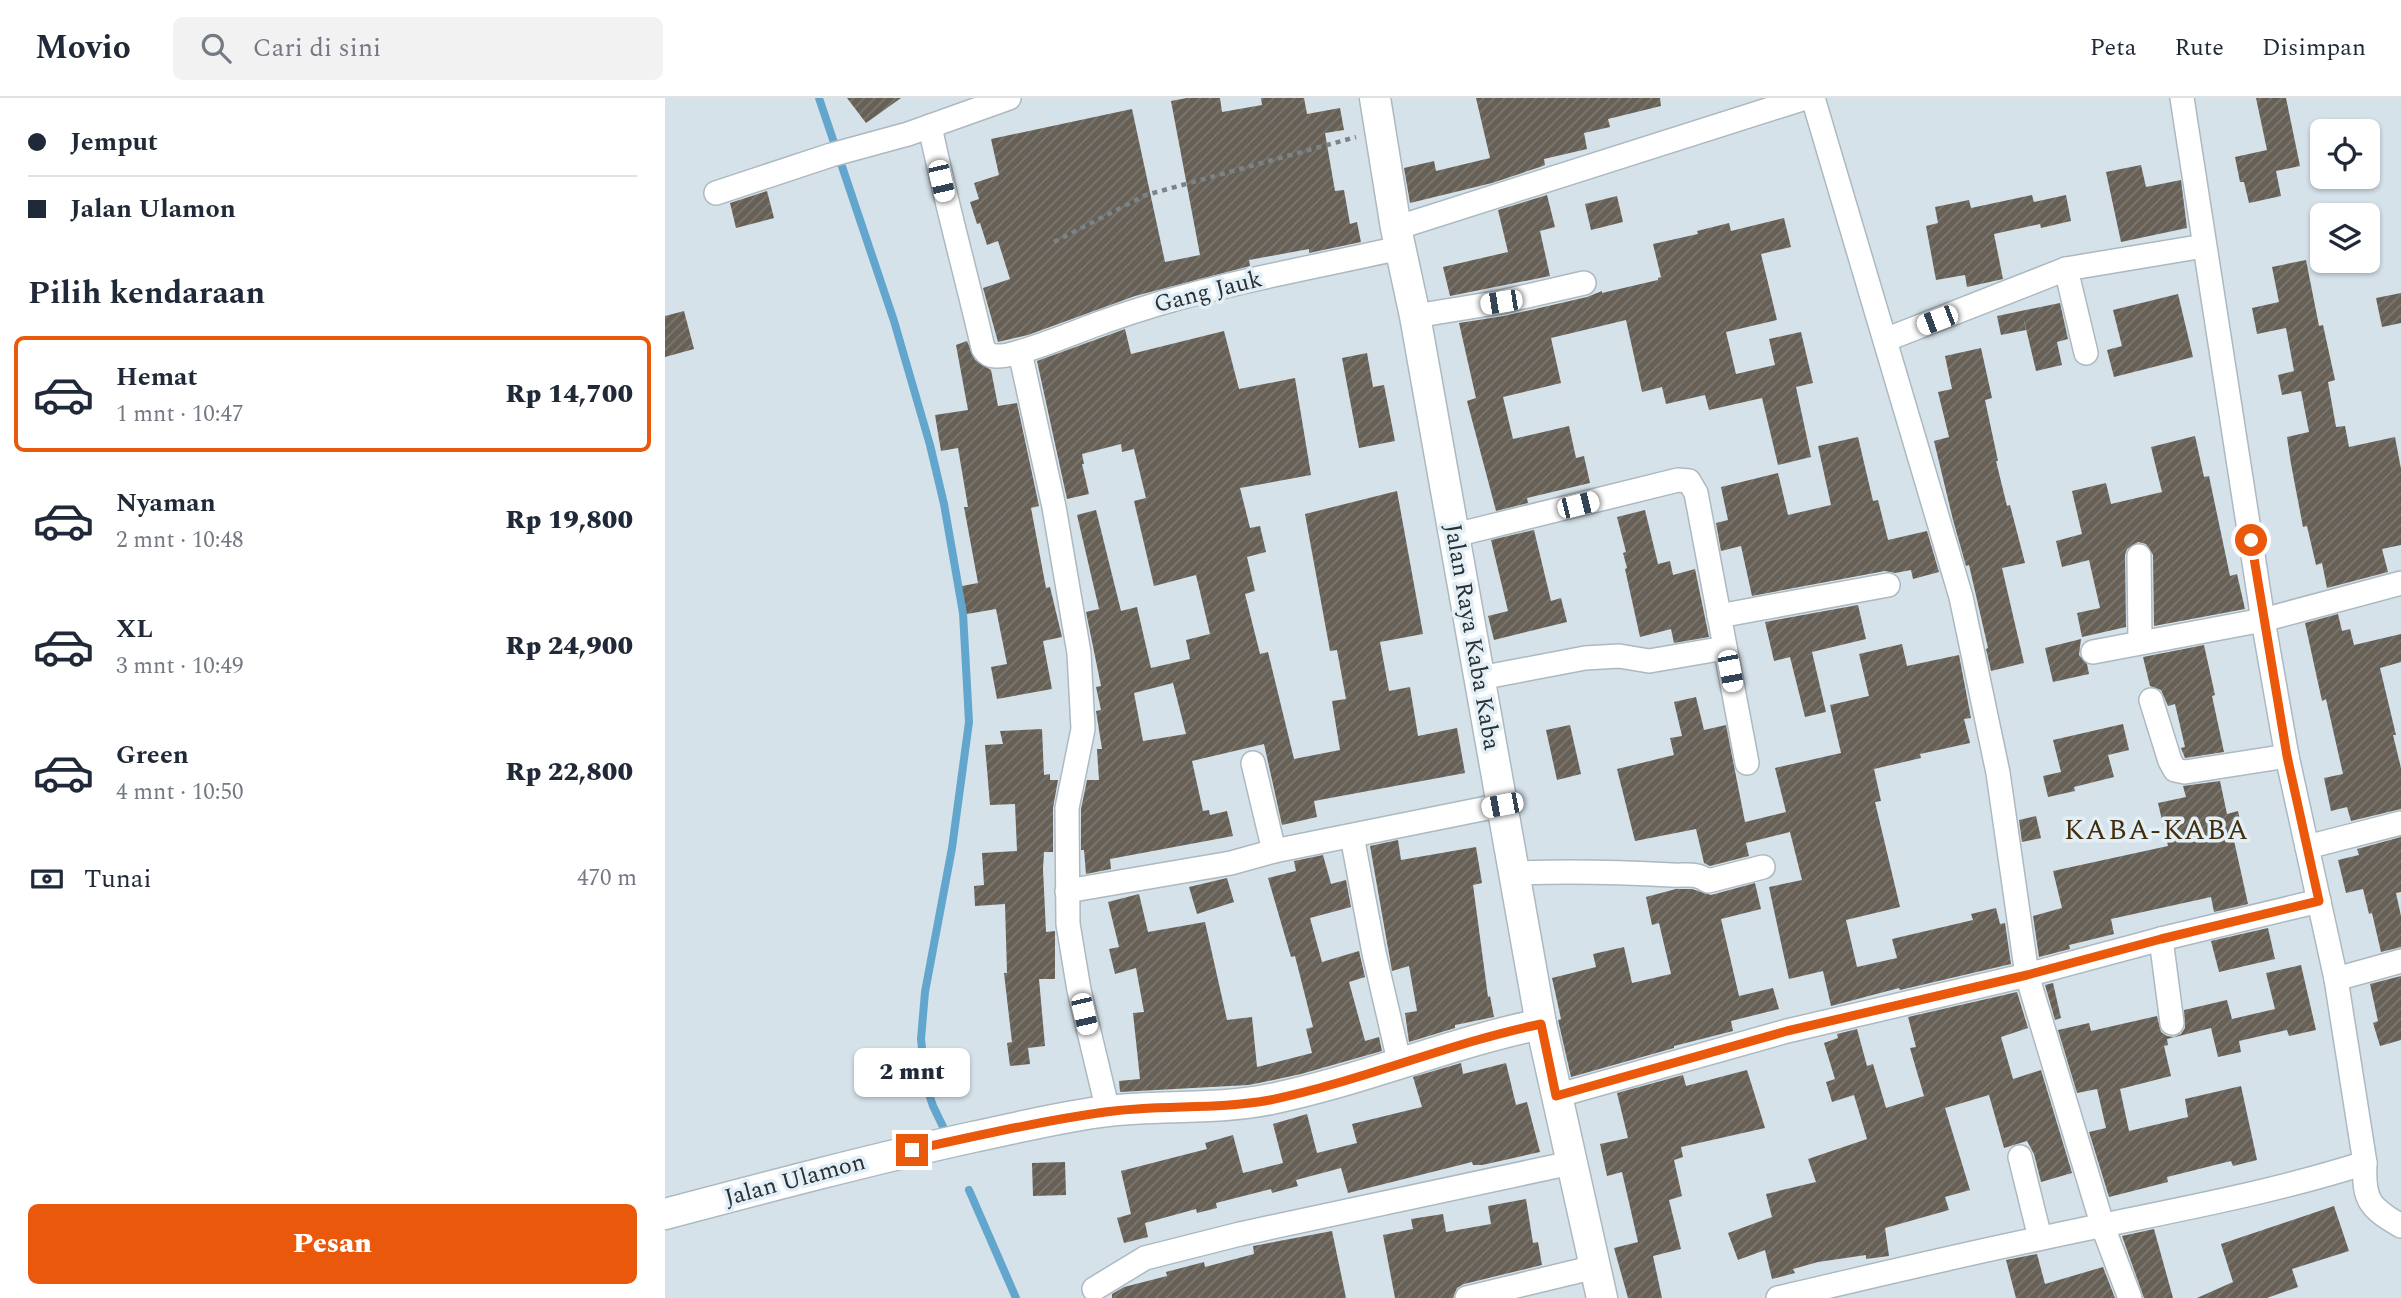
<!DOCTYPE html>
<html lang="id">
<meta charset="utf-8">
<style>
:root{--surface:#fff;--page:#f2f2f3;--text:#1f2937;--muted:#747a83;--line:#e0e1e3;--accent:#ea580c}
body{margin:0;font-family:Spectral,serif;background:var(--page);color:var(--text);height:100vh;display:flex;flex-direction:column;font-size:26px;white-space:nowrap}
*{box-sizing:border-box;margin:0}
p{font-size:23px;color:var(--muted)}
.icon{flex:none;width:38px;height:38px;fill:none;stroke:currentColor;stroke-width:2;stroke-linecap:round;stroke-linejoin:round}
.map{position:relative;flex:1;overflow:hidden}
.panel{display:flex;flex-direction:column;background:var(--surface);width:665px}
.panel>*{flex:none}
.hud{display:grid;align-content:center;height:154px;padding:0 28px;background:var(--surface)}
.controls{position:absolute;left:1645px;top:21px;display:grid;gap:14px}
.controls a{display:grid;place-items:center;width:70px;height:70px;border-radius:10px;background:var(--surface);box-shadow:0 2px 5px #0004;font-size:35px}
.end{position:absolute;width:32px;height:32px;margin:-16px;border:9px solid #ea580c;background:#fff;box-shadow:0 0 0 4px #fff}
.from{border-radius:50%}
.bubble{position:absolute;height:49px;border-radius:10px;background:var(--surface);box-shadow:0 2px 5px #0004;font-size:23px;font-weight:800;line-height:49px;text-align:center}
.car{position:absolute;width:21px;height:42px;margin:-21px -10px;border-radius:9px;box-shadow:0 0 5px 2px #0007;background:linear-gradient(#fff 24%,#345 0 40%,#fff 0 76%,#345 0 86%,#fff 0)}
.hud b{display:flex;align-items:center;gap:24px;height:66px;font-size:26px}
.hud b+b{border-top:2px solid var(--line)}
.hud i{width:18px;height:18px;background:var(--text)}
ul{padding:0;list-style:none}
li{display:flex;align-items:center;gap:21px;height:116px;margin:0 14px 10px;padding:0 14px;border:4px solid transparent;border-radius:10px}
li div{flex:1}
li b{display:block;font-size:26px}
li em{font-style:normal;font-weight:800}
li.active{border-color:var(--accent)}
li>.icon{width:63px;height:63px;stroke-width:1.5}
h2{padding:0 28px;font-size:32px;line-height:84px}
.pay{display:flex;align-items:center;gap:18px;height:77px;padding:0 28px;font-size:26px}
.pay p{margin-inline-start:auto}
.cta{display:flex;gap:14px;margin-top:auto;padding:14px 28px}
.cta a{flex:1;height:80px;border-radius:10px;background:var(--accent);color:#fff;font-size:28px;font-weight:800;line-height:80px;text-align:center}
header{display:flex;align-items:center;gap:42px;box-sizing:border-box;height:98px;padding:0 35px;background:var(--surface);border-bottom:2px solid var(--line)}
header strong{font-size:33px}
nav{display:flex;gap:38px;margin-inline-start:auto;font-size:24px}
.search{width:490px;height:63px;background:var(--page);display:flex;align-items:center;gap:18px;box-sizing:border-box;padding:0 24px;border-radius:10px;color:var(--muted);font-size:26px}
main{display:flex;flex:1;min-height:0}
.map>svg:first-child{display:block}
</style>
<header>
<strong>Movio</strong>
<div class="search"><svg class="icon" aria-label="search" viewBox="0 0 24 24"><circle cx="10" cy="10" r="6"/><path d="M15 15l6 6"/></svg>Cari di sini</div>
<nav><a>Peta</a><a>Rute</a><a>Disimpan</a></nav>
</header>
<main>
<section class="panel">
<div class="hud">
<b><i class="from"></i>Jemput</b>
<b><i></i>Jalan Ulamon</b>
</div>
<h2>Pilih kendaraan</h2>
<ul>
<li class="active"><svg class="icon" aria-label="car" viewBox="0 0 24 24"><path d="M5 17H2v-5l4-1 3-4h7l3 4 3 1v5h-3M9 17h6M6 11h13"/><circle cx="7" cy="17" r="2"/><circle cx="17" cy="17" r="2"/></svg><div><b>Hemat</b><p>1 mnt · 10:47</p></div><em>Rp 14,700</em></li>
<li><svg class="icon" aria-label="car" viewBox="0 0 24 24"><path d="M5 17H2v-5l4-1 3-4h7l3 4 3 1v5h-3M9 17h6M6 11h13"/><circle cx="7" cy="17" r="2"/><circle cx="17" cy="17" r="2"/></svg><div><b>Nyaman</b><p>2 mnt · 10:48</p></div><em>Rp 19,800</em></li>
<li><svg class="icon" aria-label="car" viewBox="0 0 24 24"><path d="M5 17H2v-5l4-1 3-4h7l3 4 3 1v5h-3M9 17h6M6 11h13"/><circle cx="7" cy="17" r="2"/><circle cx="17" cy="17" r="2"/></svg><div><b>XL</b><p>3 mnt · 10:49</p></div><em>Rp 24,900</em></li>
<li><svg class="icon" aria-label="car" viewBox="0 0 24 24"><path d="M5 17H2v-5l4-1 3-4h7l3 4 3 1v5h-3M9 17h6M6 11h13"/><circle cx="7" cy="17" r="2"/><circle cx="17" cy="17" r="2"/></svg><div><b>Green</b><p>4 mnt · 10:50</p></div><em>Rp 22,800</em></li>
</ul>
<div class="pay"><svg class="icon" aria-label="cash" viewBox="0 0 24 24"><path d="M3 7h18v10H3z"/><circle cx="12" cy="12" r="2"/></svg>Tunai<p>470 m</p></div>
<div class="cta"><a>Pesan</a></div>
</section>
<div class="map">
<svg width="1736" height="1200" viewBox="0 0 1736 1200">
<defs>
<pattern id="building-hatch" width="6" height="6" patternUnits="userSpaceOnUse" patternTransform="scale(1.75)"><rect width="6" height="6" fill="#676056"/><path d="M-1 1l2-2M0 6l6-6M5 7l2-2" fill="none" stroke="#7d7871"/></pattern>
</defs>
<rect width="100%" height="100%" fill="#d5e2ea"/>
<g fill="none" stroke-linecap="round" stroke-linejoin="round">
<!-- stream -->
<g stroke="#63a6cd" stroke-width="8">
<polyline points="154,0 229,223 265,347 279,406 298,515 304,624 287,750 260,894 256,941 261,987 268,1008 283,1039"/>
<polyline points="304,1092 351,1200"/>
</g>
</g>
<!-- building -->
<g fill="url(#building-hatch)" fill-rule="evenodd">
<polygon points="182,0 236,0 201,25"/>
<polygon points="522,0 555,0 557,14 597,7 596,0 639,0 642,16 675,10 679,32 660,35 670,93 679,92 685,126 692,124 696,144 644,155 644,151 584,162 585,168 470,198 363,237 333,244 318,190 345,181 333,143 322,147 315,125 312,126 305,104 314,101 309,85 334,77 326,41 467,11 500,164 535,157 506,3"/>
<polygon points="811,0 995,0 996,8 943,21 945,29 919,35 922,51 879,61 880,67 875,69 827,85 745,105 739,70 769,63 771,73 825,60"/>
<polygon points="1591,0 1621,0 1635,68 1611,73 1616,98 1584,105 1579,84 1575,84 1570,59 1602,52"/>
<polygon points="1476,67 1481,89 1516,82 1522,130 1456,144 1441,74"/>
<polygon points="102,93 109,120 71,130 65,105"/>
<polygon points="882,97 890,129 875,133 885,178 785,198 778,169 843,154 833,112"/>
<polygon points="1367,97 1369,104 1401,97 1406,123 1376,130 1375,126 1329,136 1338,181 1302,189 1300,177 1271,182 1261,128 1273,125 1270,109 1304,102 1306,110"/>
<polygon points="952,98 958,124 926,132 920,106"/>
<polygon points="1119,120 1126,149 1096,156 1112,222 1061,234 1071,276 1110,267 1104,241 1136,234 1148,285 1131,289 1146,359 1113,367 1097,300 1044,312 1040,297 1001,306 997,289 977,294 961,222 886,240 896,285 838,299 848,341 904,328 911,360 919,358 925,385 862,400 863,405 831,413 802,303 811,300 794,225 839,218 922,199 937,193 937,195 993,182 993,180 996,179 988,146 1033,136 1032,133 1064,125 1066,133"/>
<polygon points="1641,162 1654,228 1658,227 1670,282 1663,284 1671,329 1680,328 1684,349 1730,339 1736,371 1736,447 1717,451 1723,474 1662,490 1657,465 1651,467 1642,428 1638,429 1626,366 1622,339 1644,334 1636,293 1617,297 1613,277 1629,273 1621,230 1592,236 1587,210 1614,204 1607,169"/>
<polygon points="1736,195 1736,225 1717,229 1711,200"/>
<polygon points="1513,196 1528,259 1449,279 1442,252 1457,248 1448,212"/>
<polygon points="1395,205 1403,241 1392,244 1397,267 1371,273 1358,218 1361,232 1336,237 1332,218"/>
<polygon points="19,213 29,251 0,259 0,218"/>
<path d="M460,231L466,256L559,233L574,291L630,280L646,377L575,390L585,430L595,428L601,454L582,459L590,493L580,496L595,556L603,554L629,661L675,652L667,603L681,601L672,552L665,553L640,416L732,393L758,536L715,544L724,593L745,589L753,638L792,630L800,675L649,703L652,719L617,727L599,646L527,663L538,713L544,712L545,717L562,713L568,738L445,761L446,771L421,776L419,752H416V711L422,682H434L432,651H437L431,613L436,612L431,589L436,588L421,514L434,511L412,417L431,412L456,513L472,509L486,570L525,561L521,542L545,536L531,477L489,488L469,403L481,400L469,351L457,354L456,346L417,356L419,366H417L424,396L402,401L372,263ZM508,585L521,636L478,643L469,595Z"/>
<polygon points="302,243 310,262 326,272 333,308 352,305 374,408 366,410 381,490 385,489 397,539 378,543 387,591 332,601 326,569 342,566 331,511 302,516 297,488 313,485 299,409 303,409 293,350 276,353 270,317 303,312 291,247"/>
<polygon points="1316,250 1327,300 1320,302 1333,363 1331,363 1342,408 1345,407 1360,465 1337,470 1359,565 1326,573 1321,551 1323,550 1304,467 1301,468 1288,422 1269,343 1284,339 1273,294 1287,291 1280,258"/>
<polygon points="702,255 708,289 719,287 730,343 694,350 677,260"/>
<polygon points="1530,338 1539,379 1544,378 1565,478 1572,476 1580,511 1489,528 1488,457 1481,446 1473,444 1462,451 1460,457 1461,529 1417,539 1412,515 1435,510 1424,462 1397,469 1391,443 1417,436 1407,393 1441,385 1446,406 1497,394 1486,349"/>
<polygon points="1193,339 1208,403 1213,402 1223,442 1262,433 1274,474 1248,481 1246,472 1230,475 1220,473 1087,498 1076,448 1056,453 1051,425 1063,422 1056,389 1113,375 1123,417 1166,407 1153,348"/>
<polygon points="980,412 993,466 1005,463 1008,477 1030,471 1044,539 1009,545 1006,531 975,539 960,471 962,470 958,455 961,454 952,419"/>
<polygon points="869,432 886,503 896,500 902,524 829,542 823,518 843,513 826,442"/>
<polygon points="1193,507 1201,541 1147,554 1161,614 1140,619 1125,559 1109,563 1100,524"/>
<polygon points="1673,516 1677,533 1685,531 1689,547 1736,536 1736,564 1715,570 1731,637 1728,637 1736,670 1736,711 1686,723 1682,709 1666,713 1659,680 1678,676 1661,601 1657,603 1640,525"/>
<polygon points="1416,541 1414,557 1422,566 1424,576 1388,584 1380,550"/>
<polygon points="1237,546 1242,568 1294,557 1306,620 1299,621 1305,645 1255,656 1256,660 1209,671 1216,703 1210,704 1235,809 1181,822 1192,869 1232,860 1227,841 1308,822 1306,816 1331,810 1335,826 1340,825 1346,866 1235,892 1234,890 1166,908 1158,873 1124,881 1118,854 1104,789 1137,782 1125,734 1081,745 1084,758 1045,768 1039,765 1031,731 970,743 952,671 1009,657 1005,640 1017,638 1009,604 1031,599 1039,632 1061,627 1080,724 1121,714 1110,670 1176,655 1165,607 1204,598 1194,556"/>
<polygon points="1539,547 1550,597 1547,598 1559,654 1520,660 1516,650 1520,649 1510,606 1503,608 1496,592 1485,588 1478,559"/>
<polygon points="1458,626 1464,652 1443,657 1449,679 1409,689 1410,693 1383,699 1378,678 1396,674 1388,642"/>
<polygon points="905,627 916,676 892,682 881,632"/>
<polygon points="377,631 379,677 385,676 385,682 393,682 388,710 388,754 379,754 378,771 381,834 390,833 390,881 374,881 380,948 363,950 365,966 345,968 342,945 347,944 339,875 342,875 340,806 310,808 309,788 319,787 317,755 352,753 350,706 325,707 320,647 338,646 335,633"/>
<polygon points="1555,683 1562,716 1573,713 1578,735 1568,738 1583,806 1549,814 1546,799 1446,821 1449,836 1404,847 1405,851 1374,859 1368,818 1397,810 1388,773 1503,748 1493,705 1521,699 1518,688"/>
<polygon points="1371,718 1376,740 1357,744 1354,722"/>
<polygon points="1736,739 1736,794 1731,795 1736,818 1736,849 1716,854 1707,815 1704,816 1698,791 1681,795 1673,762 1694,757 1692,751"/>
<polygon points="733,742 736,762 811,749 817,785 808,787 823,899 825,898 829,919 790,927 790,930 744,944 740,915 752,913 744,868 727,873 705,748"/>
<polygon points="658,757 666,786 681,782 686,809 645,820 657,864 694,853 700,879 684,884 700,943 714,939 717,953 636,976 594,985 593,981 594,985 583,987 455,994 454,983 475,981 468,915 479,914 471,870 450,876 444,851 454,849 443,804 474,796 483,834 540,824 562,922 587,919 592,969 647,955 641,931 648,929 630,858 626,859 603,780 631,773 629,763"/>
<polygon points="562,780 569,804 532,816 524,789"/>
<polygon points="1090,785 1096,811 1056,821 1074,898 1108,890 1114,911 1066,923 1068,933 1009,948 1009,950 906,979 893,922 896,921 887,880 931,869 928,856 959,849 967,885 1006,876 994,825 987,827 981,799 1011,791 1027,791 1046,797"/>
<polygon points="1603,830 1610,861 1554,874 1546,843"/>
<polygon points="1636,867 1651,932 1624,938 1622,932 1574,943 1576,954 1553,959 1546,930 1502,941 1503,947 1499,948 1506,978 1455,991 1464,1033 1523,1019 1520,1001 1576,988 1592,1062 1568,1068 1566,1063 1502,1079 1503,1084 1444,1099 1424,1034 1441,1030 1432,991 1412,995 1393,932 1424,925 1426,933 1492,918 1496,934 1502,938 1509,939 1516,936 1520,930 1519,912 1562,902 1567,921 1610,911 1601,875"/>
<polygon points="1736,878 1736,942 1715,948 1708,925 1713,923 1705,886"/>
<polygon points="1388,885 1396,920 1390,922 1380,887"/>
<polygon points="1352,894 1363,930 1336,939 1348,981 1376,972 1407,1075 1376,1084 1369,1056 1362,1043 1339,1050 1324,997 1280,1010 1305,1092 1280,1099 1284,1112 1220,1130 1224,1158 1201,1161 1201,1157 1153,1164 1128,1171 1130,1175 1107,1181 1100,1152 1073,1162 1063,1135 1107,1119 1101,1096 1151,1084 1143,1061 1202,1041 1189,997 1167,1004 1161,984 1170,981 1159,945 1173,940 1172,936 1192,931 1202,968 1208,966 1221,1010 1259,998 1245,950 1251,949 1243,919"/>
<polygon points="796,965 798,976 841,965 851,1007 862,1004 875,1054 817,1067 808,1067 807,1064 683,1095 676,1070 631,1082 633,1088 607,1095 606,1091 551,1105 552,1110 532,1115 531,1111 480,1125 483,1139 459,1145 452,1120 466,1116 456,1073 542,1051 540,1045 568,1037 578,1075 618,1065 608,1026 642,1016 652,1055 692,1045 687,1026 757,1009 748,979"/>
<polygon points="1082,972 1100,1030 1016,1049 1018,1059 1009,1062 1017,1098 1004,1102 1016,1151 988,1158 997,1200 963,1200 949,1150 973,1144 957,1074 942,1078 935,1046 963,1040 952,995 1018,977 1021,988"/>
<polygon points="400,1064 401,1097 368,1098 367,1065"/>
<polygon points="861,1101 868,1145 873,1144 877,1167 799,1186 792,1190 788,1200 730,1200 718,1137 748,1131 746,1121 778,1116 781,1134 826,1126 823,1108"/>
<polygon points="1669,1108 1684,1153 1627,1171 1633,1189 1602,1200 1532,1200 1568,1184 1556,1146"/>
<polygon points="1489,1131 1508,1200 1479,1200 1457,1138"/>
<polygon points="667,1133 681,1200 447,1200 447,1196 459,1189 502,1178 501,1174 539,1164 540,1169 589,1156 588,1148"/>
<polygon points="1372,1156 1380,1186 1438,1169 1450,1200 1351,1200 1341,1162"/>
</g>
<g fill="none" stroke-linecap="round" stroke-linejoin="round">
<defs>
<g id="minor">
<polyline points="1148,0 1296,499 1333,675 1362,877 1438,1129 1465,1200"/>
<path d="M1517,0L1598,522L1622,658L1671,881L1700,1065C1698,1103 1705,1110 1736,1128"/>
<path d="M265,28C280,102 301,175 318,250C321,255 325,258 331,258C350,260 417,231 438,224C534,189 636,172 735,150"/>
<polyline points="51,95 166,57 243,36 344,0"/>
<polyline points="731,130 1140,0"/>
<polyline points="1401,171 1421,255"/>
<polyline points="750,218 836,204 919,185"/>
<polyline points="1220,242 1401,171 1539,148"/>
<polyline points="355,254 389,409 414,555 418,631 402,710 403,826 414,892 443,1013"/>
<polyline points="790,437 1013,382 1024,383 1031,395 1082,665"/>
<polyline points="1474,458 1475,543"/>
<polyline points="1054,518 1223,487"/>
<polyline points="1428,554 1598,522 1736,485"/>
<polyline points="815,580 920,560 954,558 984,563 1060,550"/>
<polyline points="1486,602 1505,663 1510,672 1520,674 1622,658"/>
<polyline points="588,665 609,753"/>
<polyline points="687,738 709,855 735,967"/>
<polyline points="1642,749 1736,725"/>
<path d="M849,775C902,773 954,774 1007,777C1021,778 1030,774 1043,783L1098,769"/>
<polyline points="402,793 566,765 609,753 837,707"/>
<polyline points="1496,841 1507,925"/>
<polyline points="1671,881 1736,863"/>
<polyline points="891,998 1122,933 1362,877 1496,841 1654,803"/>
<polyline points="1355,1059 1375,1140"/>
<polyline points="429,1191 480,1160 575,1136 906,1065"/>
<polyline points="802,1200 930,1169"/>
<path d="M1113,1200C1200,1180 1286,1159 1373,1141C1482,1117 1593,1099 1700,1065"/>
</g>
<g id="tertiary">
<polyline points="710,0 731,130 750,218 876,926 937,1200"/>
<path d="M0,1116C102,1089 204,1062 308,1039C352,1030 398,1018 443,1013C497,1007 552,1012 606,1001C698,982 784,945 876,926"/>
</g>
</defs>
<!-- minor casing -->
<use href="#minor" stroke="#acb9c0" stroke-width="26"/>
<!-- tertiary casing -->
<use href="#tertiary" stroke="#acb9c0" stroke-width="33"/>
<!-- path -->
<polyline stroke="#7a8388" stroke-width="4.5" stroke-dasharray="5 5" stroke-linecap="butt" points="389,144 481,97 691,39"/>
<!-- minor -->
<use href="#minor" stroke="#fff" stroke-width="23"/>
<!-- tertiary -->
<use href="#tertiary" stroke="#fff" stroke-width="30"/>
</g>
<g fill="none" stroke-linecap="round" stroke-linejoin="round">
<!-- route -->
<path stroke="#ea580c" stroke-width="9" d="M247,1052C311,1038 376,1023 440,1014C495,1006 550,1012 605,1002C697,983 784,945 876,926L891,998L1122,933L1362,877L1496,841L1654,803L1622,658L1586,442"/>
</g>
<g text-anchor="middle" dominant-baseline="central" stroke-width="7" stroke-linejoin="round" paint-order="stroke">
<!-- street labels -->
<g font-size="24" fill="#2a2f32" stroke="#e2eff7">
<text transform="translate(543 194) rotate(-14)">Gang Jauk</text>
<text transform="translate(807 539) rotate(80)">Jalan Raya Kaba Kaba</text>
<text transform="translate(130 1082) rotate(-15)">Jalan Ulamon</text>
</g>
<!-- quarter labels -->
<g font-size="28" letter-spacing="2" fill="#452d0a" stroke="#e2eff7">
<text x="1492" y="732">KABA-KABA</text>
</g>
</g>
</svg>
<div class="controls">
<a><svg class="icon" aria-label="locate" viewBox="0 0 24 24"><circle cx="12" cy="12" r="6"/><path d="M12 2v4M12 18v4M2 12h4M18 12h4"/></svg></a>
<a><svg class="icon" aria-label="layers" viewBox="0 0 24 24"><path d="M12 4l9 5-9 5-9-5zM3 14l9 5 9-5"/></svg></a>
</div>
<i class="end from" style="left:1586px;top:442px"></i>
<i class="end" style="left:247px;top:1052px"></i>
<div class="bubble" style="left:189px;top:950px;width:116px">2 mnt</div>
<i class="car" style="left:276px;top:83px;rotate:167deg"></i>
<i class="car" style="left:836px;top:204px;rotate:261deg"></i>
<i class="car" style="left:1272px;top:222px;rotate:249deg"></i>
<i class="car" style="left:913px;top:407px;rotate:76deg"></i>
<i class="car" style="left:1065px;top:573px;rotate:169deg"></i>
<i class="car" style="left:837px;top:707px;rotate:259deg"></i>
<i class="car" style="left:419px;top:916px;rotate:167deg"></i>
</div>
</main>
